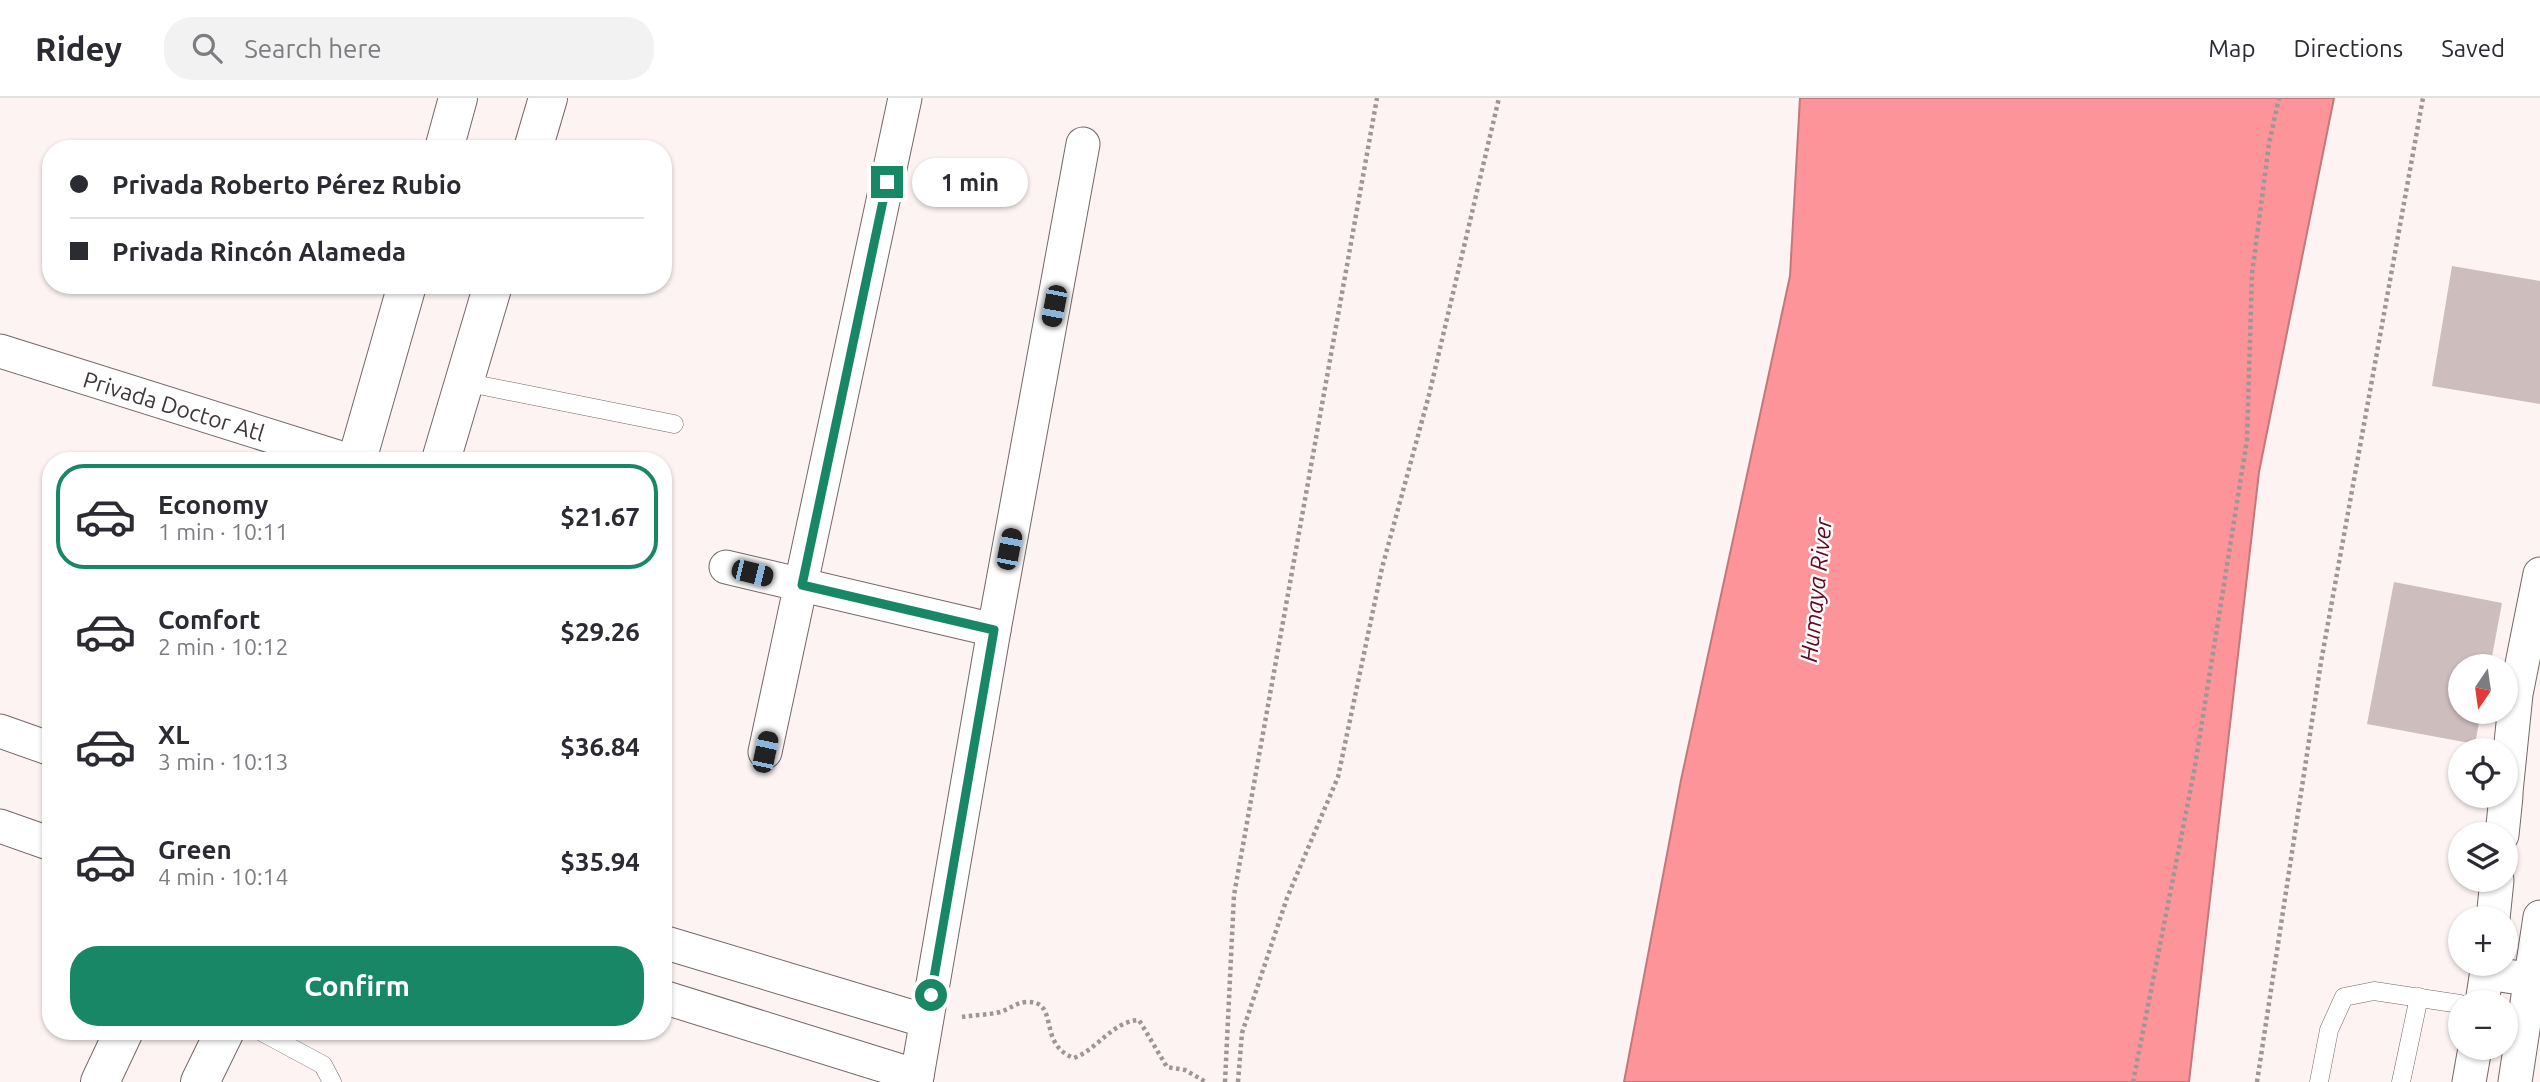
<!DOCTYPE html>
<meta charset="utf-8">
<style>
:root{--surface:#fff;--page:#f2f2f3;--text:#2b2b33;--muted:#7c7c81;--line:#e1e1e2;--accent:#188766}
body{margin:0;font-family:Ubuntu,sans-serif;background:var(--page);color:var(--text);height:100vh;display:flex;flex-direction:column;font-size:26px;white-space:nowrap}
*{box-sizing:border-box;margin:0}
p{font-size:23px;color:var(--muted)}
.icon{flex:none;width:38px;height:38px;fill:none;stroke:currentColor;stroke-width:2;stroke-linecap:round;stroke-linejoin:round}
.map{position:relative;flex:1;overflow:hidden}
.panel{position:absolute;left:42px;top:354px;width:630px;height:588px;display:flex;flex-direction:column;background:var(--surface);border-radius:28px;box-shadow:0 2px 5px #0004}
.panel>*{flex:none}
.guide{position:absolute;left:42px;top:42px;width:630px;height:154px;border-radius:28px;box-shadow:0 2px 5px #0004;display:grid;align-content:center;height:154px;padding:0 28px;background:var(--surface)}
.needle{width:46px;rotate:193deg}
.controls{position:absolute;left:2448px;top:556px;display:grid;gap:14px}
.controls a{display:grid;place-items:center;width:70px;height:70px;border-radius:50%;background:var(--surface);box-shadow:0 2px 5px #0004;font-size:35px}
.end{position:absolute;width:32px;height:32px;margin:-16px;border:9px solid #188766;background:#fff;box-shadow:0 0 0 4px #fff}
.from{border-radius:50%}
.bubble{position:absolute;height:49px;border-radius:24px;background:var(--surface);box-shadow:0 2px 5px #0004;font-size:23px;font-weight:600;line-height:49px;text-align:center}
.car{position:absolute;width:21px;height:42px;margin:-21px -10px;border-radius:9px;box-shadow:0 0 5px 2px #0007;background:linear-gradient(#222 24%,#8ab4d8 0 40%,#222 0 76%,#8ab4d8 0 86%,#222 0)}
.guide b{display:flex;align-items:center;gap:24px;height:66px;font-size:26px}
.guide b+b{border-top:2px solid var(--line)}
.guide i{width:18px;height:18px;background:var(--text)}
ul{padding:12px 0 0;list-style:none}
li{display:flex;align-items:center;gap:21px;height:105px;margin:0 14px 10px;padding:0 14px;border:4px solid transparent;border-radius:28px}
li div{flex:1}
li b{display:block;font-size:26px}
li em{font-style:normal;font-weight:600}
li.on{border-color:var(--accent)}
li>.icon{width:63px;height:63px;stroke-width:1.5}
.cta{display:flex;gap:14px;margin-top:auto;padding:14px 28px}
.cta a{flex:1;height:80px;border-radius:28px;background:var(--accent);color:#fff;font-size:28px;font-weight:600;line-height:80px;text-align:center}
header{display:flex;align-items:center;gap:42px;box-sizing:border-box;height:98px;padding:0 35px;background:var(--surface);border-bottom:2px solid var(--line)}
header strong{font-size:33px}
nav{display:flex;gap:38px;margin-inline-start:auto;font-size:24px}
.search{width:490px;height:63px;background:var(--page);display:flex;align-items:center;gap:18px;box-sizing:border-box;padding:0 24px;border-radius:28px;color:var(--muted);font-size:26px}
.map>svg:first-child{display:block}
</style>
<header>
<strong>Ridey</strong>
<div class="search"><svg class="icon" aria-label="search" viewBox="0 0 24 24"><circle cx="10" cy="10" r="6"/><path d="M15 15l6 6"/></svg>Search here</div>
<nav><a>Map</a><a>Directions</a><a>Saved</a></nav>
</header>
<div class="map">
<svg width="2540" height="984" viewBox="0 0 2540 984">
<rect width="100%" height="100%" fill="#fdf3f3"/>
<!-- water -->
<polygon fill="#fc9499" stroke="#c3787c" stroke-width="2" points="1800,0 2334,0 2259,374 2189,984 1624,984 1681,682 1790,178"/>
<!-- building -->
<g fill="#cdbdbd">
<polygon points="2452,168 2540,183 2540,306 2432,288"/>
<polygon points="2394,484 2502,505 2490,569 2460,569 2460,614 2481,614 2475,646 2367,626"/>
</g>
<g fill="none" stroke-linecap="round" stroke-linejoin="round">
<defs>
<g id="lane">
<polyline points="464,284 674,326"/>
<polyline points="260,933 323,967 332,984"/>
<polyline points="2319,984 2329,932 2344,899 2374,893 2460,906"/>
<polyline points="2401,984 2419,899"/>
</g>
<g id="street">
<polyline points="0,253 347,362"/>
<polyline points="726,469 994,532"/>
<polyline points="0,633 51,651"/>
<polyline points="765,654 905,0"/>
<polyline points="2506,694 2516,596 2540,476"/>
<polyline points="0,728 51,746"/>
<polyline points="2502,737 2506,698"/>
<polyline points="2493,821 2497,782"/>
<polyline points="663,844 926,923"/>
<polyline points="2487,875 2540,883"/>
<polyline points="663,899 917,978"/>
<polyline points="2482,905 2488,866"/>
<polyline points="916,984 994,532 1083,46"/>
<polyline points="2469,984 2475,950"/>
<polyline points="2515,984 2540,819"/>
</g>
<g id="secondary">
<polyline points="444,51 458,0"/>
<polyline points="533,51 548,0"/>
<polyline points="357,362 407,187"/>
<polyline points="441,362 493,187"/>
<polyline points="100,984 124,933"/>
<polyline points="200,984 225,933"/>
</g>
</defs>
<!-- lane casing -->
<use href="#lane" stroke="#756767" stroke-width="19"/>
<!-- street casing -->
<use href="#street" stroke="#756767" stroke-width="35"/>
<!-- secondary casing -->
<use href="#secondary" stroke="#756767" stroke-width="40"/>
<!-- path -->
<g stroke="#9e9696" stroke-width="4.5" stroke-dasharray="3.5 3.5" stroke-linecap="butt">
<path d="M962,919C974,917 988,917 1000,914C1010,911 1015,905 1026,904C1061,902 1036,946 1074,960C1098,951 1113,923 1139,922L1167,969L1185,972L1206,984"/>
<polyline points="1225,984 1234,797 1377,0"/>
<polyline points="1238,984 1242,935 1287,800 1338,679 1382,470 1429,297 1499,0"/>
<polyline points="2133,984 2194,674 2247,342 2252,176 2269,46 2279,0"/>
<polyline points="2257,984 2321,564 2423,0"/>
</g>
<!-- lane -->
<use href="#lane" stroke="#fff" stroke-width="18"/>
<!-- street -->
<use href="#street" stroke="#fff" stroke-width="33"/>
<!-- secondary -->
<use href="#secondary" stroke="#fff" stroke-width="38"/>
</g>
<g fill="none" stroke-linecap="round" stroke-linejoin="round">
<!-- route -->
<polyline stroke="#188766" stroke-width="9" points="887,84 802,487 994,532 931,897"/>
</g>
<g text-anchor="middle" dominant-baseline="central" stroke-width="5" stroke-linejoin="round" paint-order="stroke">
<!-- street labels -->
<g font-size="23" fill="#3e3838" stroke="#fff">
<text transform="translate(174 308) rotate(17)">Privada Doctor Atl</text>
</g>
<!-- water labels -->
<g font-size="24" font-style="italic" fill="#67091e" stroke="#fff">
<text transform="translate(1816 492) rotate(-84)">Humaya River</text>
</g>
</g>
</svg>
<div class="controls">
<a><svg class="needle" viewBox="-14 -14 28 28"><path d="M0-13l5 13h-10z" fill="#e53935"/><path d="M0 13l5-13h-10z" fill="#7c7c81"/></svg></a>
<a><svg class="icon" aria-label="locate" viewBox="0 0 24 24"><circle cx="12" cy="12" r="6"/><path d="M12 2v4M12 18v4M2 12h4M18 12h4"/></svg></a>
<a><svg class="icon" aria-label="layers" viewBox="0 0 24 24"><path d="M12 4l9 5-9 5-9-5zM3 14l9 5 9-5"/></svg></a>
<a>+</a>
<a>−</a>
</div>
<i class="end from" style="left:931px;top:897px"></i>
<i class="end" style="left:887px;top:84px"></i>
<div class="bubble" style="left:912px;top:60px;width:116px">1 min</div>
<i class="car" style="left:1054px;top:208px;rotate:191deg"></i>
<i class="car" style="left:1009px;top:451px;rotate:11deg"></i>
<i class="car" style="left:752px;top:475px;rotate:104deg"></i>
<i class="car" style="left:765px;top:654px;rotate:12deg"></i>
<div class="guide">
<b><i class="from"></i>Privada Roberto Pérez Rubio</b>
<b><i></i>Privada Rincón Alameda</b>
</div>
<section class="panel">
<ul>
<li class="on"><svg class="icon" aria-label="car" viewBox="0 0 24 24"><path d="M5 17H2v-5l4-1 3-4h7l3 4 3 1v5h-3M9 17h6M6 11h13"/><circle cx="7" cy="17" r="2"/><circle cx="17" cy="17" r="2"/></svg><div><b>Economy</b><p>1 min · 10:11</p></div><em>$21.67</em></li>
<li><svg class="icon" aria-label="car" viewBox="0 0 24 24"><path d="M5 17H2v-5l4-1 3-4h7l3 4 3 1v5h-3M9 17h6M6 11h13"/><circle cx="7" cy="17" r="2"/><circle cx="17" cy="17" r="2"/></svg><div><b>Comfort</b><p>2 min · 10:12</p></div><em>$29.26</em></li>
<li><svg class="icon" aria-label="car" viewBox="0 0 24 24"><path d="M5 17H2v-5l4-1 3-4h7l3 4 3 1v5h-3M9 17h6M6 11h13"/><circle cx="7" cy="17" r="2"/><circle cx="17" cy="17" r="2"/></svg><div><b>XL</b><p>3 min · 10:13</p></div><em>$36.84</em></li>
<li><svg class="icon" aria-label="car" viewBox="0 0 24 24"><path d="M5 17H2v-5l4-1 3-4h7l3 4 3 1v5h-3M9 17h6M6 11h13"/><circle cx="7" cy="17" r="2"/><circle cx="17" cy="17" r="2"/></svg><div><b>Green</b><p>4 min · 10:14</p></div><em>$35.94</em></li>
</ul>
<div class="cta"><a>Confirm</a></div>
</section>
</div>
